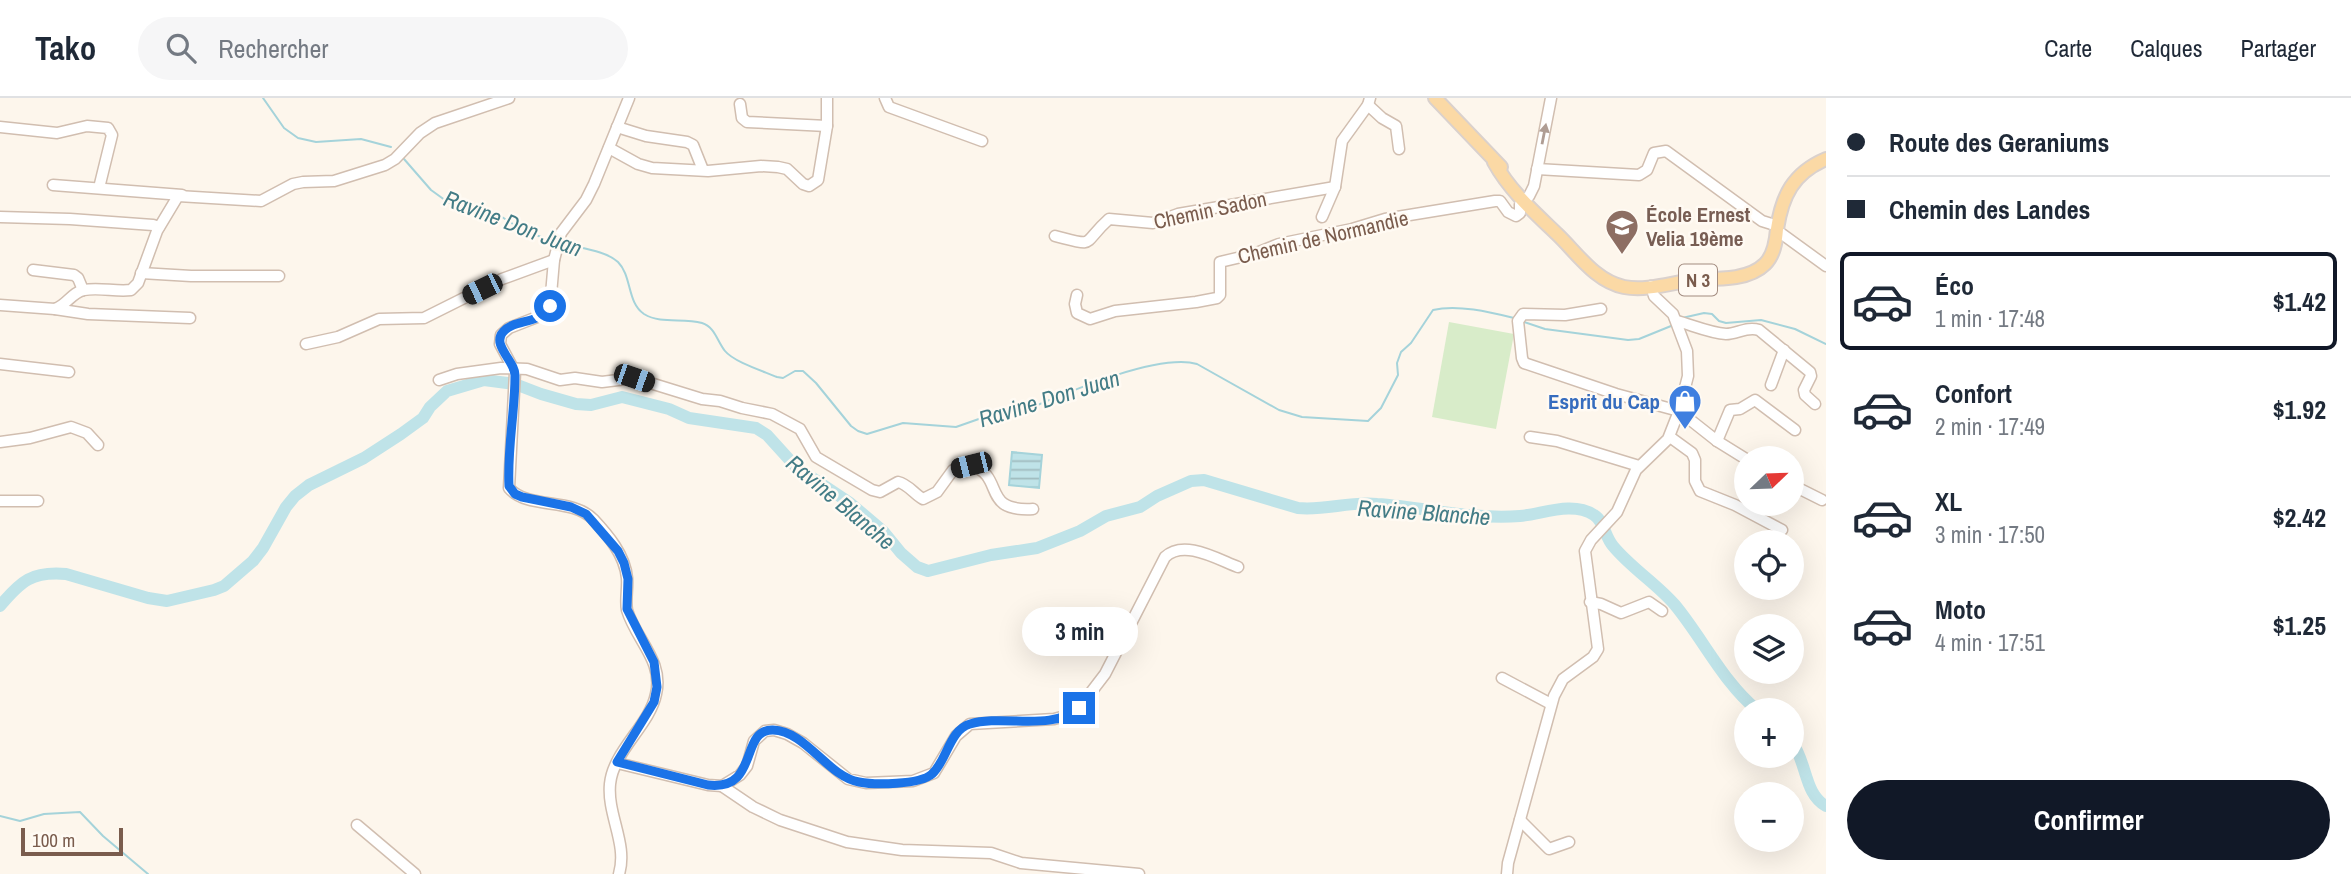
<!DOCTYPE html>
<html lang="fr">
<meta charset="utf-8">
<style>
:root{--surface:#fff;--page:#f6f6f7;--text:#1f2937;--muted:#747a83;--line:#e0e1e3;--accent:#111827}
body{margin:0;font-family:"Archivo Narrow",sans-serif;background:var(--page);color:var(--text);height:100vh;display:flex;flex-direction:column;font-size:26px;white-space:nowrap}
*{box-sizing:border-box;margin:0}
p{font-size:23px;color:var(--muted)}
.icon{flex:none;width:38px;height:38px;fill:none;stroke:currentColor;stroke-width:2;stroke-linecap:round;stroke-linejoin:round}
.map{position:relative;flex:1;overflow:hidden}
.panel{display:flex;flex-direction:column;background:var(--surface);width:525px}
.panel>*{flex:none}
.hud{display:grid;align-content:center;height:154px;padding:0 21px;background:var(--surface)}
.needle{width:46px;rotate:67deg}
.controls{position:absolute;left:1734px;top:348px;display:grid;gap:14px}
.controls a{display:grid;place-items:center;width:70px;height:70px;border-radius:50%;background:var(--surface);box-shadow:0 7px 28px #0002;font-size:35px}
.scale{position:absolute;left:21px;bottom:18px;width:102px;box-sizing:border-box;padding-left:7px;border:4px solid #7a5c4d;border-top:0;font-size:19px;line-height:24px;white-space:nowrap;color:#7a5c4d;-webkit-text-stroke:5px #fffaf3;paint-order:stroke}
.end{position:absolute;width:32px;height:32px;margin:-16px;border:9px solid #1a73e8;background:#fff;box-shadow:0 0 0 4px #fff}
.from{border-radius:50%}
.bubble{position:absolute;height:49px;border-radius:24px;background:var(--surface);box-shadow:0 7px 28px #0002;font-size:23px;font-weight:800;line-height:49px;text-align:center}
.car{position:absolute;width:21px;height:42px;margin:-21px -10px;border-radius:9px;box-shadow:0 0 5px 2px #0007;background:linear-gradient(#222 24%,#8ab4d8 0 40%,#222 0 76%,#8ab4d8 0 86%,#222 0)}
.hud b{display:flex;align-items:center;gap:24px;height:66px;font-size:26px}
.hud b+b{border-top:2px solid var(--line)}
.hud i{width:18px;height:18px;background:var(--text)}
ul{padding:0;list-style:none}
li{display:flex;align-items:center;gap:21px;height:98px;margin:0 14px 10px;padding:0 7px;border:4px solid transparent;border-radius:10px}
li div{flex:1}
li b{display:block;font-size:26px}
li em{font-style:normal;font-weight:800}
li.on{border-color:var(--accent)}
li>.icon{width:63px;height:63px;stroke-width:1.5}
.cta{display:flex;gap:14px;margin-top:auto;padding:14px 21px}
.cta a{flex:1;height:80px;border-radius:42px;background:var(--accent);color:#fff;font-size:28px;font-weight:800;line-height:80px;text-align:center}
header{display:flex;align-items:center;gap:42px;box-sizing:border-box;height:98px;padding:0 35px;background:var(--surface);border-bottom:2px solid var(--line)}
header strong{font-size:33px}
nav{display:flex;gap:38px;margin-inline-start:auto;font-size:24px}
.search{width:490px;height:63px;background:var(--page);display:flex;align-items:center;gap:18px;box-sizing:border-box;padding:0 24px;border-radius:38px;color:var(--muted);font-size:26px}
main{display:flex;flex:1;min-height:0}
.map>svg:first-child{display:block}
</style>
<header>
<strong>Tako</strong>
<div class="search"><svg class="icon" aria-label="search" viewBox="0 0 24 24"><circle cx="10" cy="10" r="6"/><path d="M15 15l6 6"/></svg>Rechercher</div>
<nav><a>Carte</a><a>Calques</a><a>Partager</a></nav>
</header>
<main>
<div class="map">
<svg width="1826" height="776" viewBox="0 0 1826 776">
<defs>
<pattern id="water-rules" width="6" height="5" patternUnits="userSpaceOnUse" patternTransform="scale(1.75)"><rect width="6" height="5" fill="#bfe3e8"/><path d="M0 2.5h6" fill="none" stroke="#a0bbbe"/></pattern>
</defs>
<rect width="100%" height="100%" fill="#fdf6ec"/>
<!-- garden -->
<polygon fill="#d8ecc9" points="1449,224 1514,236 1496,331 1432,319"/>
<!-- water -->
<polygon fill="url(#water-rules)" stroke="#a5d3da" stroke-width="2" points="1012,354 1042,357 1039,390 1009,387"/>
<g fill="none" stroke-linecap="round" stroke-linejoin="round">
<!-- stream -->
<g stroke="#a5d3da" stroke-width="2">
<polyline points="263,0 284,30 298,40 316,44 361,41 391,49"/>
<polyline points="404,61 431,92 449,105 502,119 524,133 553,143"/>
<path d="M562,145C578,150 605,152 618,164C632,178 627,205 644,216C662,227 683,219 702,225C715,229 717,243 725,253C734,264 763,273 777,279L783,280L795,273H803L816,285L851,328L858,333L867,336L903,325L956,329L993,316L1015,315L1028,311C1066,295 1158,255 1197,266L1279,312L1302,319L1368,323L1381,310L1398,277L1397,265L1401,254L1411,245L1433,212C1457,206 1490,214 1514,220"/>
<polyline points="1682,220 1704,215 1712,216 1719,223 1726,225 1761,222 1795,231 1826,246"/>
<polyline points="1524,224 1545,231 1628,242 1639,241 1671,228"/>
<polyline points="0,718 20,723 44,716 80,714 103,738 148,776"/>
</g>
<!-- river -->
<g stroke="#bfe3e8" stroke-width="12">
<path d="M0,508C21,483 32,473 66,476L148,500L167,503L214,492L224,488L253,463L263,450L286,409L295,398L309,387L364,360L401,336L423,320L430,309L447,293L484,282L515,286L541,296L576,306L591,307L622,299L669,311L689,320L756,330L767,337L796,369L850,405L883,433L901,455L917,469L928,473L991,457L1037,450L1080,433L1106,418L1140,409L1157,398L1191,383L1204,382L1298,410C1324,413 1350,403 1377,406C1425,409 1472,422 1520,418C1543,416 1572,403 1594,417C1604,423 1605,439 1613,448C1631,470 1657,486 1675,507C1703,541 1723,584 1757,612"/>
<path d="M1792,644C1807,664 1804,696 1826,708"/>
</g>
<defs>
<g id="minor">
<polyline points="885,0 889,9 982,43"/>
<polyline points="740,6 742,20 747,24 827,28"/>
<polyline points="1368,7 1382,20 1396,28 1399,51"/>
<polyline points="0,29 57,35 87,28 108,30 112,37 99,90"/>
<polyline points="617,29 646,38 687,44 693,47 703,72"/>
<polyline points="609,50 638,66 652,70 708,73 761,68 778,69 787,71 803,86 809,88 818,82 827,28 827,0"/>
<polyline points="1537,71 1639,77 1647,72 1654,55 1666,53 1762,123 1778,128"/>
<polyline points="53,87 182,97"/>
<polyline points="0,119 70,121 153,127 159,129"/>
<polyline points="1322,119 1335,89 1342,43 1368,7 1370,0"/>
<polyline points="1777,135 1782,136 1826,168"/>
<path d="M1055,138C1098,149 1080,147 1109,121L1153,125L1178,116L1335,89"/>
<polyline points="33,172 74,177 78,180 83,192"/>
<polyline points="141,175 191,178 279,178"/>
<polyline points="1077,197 1075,206 1077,215 1090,221 1115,213 1196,204 1217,200 1220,197 1220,164 1254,156 1279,146 1352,131 1385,121 1495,103 1500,103 1508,114 1516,118 1520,115 1520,106 1529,98 1534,88 1551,0"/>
<path d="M0,207L55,211C67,207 72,194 84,192C99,189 116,194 131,192L138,185L157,133L178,98L261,103L293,86L303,84L334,83L385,67L395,61L420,35L435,25L509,0"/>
<polyline points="55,211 88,216 190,220"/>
<polyline points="1601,211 1565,217 1523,216 1518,223 1522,260 1524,265 1616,296 1679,313 1717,343 1746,361"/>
<path d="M1677,223C1692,227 1710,235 1726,236C1737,236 1747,228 1759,232L1810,274L1811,278L1804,292L1805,297L1815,306"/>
<polyline points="306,246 338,239 379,221 424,220 502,181 554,162"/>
<polyline points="0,266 69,274"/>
<path d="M439,282L457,276L501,270L527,271L560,282L575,280L602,284L634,280L702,301L720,303L742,310L772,316L800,331L816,359L872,392L880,394L898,384C908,386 914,396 923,401L937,394L953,372L971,367C1006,379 980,414 1033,411"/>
<polyline points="1771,287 1784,252"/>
<polyline points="1530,339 1557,343 1639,368"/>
<polyline points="1670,339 1692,355 1695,362 1695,383 1700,393 1735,407 1782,432"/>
<polyline points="1717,343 1730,312 1740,311 1755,302 1795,332"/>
<polyline points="0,344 30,340 71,329 87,335 98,347"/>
<polyline points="1792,387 1822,402"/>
<polyline points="0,403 38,403"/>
<polyline points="1590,504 1601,506 1621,515 1649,504 1662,513"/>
<polyline points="1502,580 1551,606"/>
<path d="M617,665L708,687L722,688L740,677L747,668L754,643L765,633L774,632L787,636L803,645L848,681L866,685L913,683L934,675L956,638L970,626L1054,621L1069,617L1079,610L1105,576L1165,459C1184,441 1217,461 1238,469"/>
<polyline points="722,688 753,709 780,722 847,744 902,752 991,755 1021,765 1139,776"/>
<polyline points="1520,722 1549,751 1569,744"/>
<polyline points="357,727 415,776"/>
<path d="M619,776C628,746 607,717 610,686C613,653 650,627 656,596C664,563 636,542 627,512C625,502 628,490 627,480C625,457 608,437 593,421C571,399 528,412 509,390L515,274L500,246L501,237L509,230L545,216L550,208L554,162L561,135L586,102L594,86L629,0"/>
<polyline points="1507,776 1508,765 1554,598 1563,581 1593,559 1598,551 1585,453 1591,442 1617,414 1636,372 1668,341 1679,313 1688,278 1687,253 1673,216 1654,198 1651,188"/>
</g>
<g id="major">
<polyline points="1435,0 1501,69"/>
<path d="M1494,64C1510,93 1534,114 1557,136C1577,155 1595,183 1624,189C1650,194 1678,182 1704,181C1723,181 1750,181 1765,166C1774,157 1776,144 1777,131C1782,98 1793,75 1826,61"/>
</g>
</defs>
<!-- minor casing -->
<use href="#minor" stroke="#d1beb0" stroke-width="13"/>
<!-- major casing -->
<use href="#major" stroke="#dad1cd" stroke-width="16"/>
<!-- minor -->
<use href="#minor" stroke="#fff" stroke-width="10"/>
<!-- major -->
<use href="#major" stroke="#fbd9a5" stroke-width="12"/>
</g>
<!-- one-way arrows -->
<defs><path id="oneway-solid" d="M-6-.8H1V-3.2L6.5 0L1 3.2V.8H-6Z" transform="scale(1.75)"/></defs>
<use fill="#af9d94" href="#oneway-solid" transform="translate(1544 36) rotate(-79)"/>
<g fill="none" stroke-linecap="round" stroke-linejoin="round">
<!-- route -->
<path stroke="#1a73e8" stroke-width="9" d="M550,208C538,228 515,220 503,234C491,247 516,264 515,278C515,314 507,351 509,388L515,396L522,399L571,409L586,416L618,453L624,465L628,481L627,511L654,564L657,589L654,604L617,664L708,687C760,693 739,631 773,632C806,633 827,678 859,684C874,687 920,687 932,676C947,663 949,632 970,626C1003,616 1051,634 1079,610"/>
</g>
<!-- icons -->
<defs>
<symbol id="school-pin" viewBox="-11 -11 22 30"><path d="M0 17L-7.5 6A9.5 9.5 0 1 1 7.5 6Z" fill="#8d6e63" stroke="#fffaf3"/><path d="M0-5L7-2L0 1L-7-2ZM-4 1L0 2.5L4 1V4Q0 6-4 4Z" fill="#fff"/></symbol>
<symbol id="shop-pin" viewBox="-11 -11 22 30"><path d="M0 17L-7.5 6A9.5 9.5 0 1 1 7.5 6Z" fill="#3f7fe0" stroke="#fffaf3"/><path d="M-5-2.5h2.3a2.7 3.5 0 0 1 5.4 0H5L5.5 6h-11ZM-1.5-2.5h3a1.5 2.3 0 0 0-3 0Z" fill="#fff"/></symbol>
</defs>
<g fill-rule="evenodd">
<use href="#school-pin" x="1603" y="109" width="38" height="52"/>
<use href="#shop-pin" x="1666" y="284" width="38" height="52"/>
</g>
<g text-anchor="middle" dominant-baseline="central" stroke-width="5" stroke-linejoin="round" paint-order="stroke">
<!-- shield labels -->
<rect fill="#fffaf3" stroke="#a28b7f" stroke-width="2" x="1679" y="166.5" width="38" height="31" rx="5"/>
<g font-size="19" font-weight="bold" fill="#7a5c4d">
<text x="1698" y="182">N 3</text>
</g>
<!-- street labels -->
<g font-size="21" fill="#7a5c4d" stroke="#fffaf3">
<text transform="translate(1210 112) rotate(-12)">Chemin Sadon</text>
<text transform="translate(1323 139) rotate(-13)">Chemin de Normandie</text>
</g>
<!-- education labels -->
<g font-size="21" font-weight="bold" fill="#785e54" stroke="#fffaf3" text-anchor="start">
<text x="1646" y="116">École Ernest<tspan x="1646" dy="24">Velia 19ème</tspan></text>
</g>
<!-- shop labels -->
<g font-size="21" font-weight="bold" fill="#366cbe" stroke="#fffaf3" text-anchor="end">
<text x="1660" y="303">Esprit du Cap</text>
</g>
<!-- water labels -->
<g font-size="23" font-style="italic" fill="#437c86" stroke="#fffaf3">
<text transform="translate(513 125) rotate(21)">Ravine Don Juan</text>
<text transform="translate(1049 300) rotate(-17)">Ravine Don Juan</text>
<text transform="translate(841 404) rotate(40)">Ravine Blanche</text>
<text transform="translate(1424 414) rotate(4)">Ravine Blanche</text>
</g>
</g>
</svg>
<div class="controls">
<a><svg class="needle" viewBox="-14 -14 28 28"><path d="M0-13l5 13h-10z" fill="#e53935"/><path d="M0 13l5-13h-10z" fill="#747a83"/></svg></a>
<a><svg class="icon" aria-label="locate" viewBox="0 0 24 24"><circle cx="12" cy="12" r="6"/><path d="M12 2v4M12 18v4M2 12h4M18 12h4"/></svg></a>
<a><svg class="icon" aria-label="layers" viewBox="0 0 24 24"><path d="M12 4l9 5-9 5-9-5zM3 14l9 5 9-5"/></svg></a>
<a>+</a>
<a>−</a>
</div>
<div class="scale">100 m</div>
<i class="end from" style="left:550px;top:208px"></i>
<i class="end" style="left:1079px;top:610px"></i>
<div class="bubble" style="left:1022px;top:509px;width:116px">3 min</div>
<i class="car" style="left:482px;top:191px;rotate:244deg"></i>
<i class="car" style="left:634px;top:280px;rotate:109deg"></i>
<i class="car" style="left:971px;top:367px;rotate:256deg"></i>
</div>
<section class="panel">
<div class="hud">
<b><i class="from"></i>Route des Geraniums</b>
<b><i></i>Chemin des Landes</b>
</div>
<ul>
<li class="on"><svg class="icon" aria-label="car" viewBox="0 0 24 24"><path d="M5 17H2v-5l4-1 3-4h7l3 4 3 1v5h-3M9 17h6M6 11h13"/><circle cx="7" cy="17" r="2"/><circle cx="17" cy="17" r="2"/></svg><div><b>Éco</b><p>1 min · 17:48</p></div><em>$1.42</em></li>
<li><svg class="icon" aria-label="car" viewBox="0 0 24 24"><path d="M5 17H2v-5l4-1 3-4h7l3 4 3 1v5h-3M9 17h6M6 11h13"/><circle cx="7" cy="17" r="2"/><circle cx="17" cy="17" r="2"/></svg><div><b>Confort</b><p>2 min · 17:49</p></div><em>$1.92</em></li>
<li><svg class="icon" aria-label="car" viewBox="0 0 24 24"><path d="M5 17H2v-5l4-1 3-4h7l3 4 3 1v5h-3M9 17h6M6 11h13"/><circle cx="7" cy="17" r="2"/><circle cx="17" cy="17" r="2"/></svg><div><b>XL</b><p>3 min · 17:50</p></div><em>$2.42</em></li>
<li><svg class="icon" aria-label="car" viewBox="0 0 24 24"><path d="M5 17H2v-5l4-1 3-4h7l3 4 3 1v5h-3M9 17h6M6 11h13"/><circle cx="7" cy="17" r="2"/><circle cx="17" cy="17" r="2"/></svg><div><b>Moto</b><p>4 min · 17:51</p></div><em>$1.25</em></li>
</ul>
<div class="cta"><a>Confirmer</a></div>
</section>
</main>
